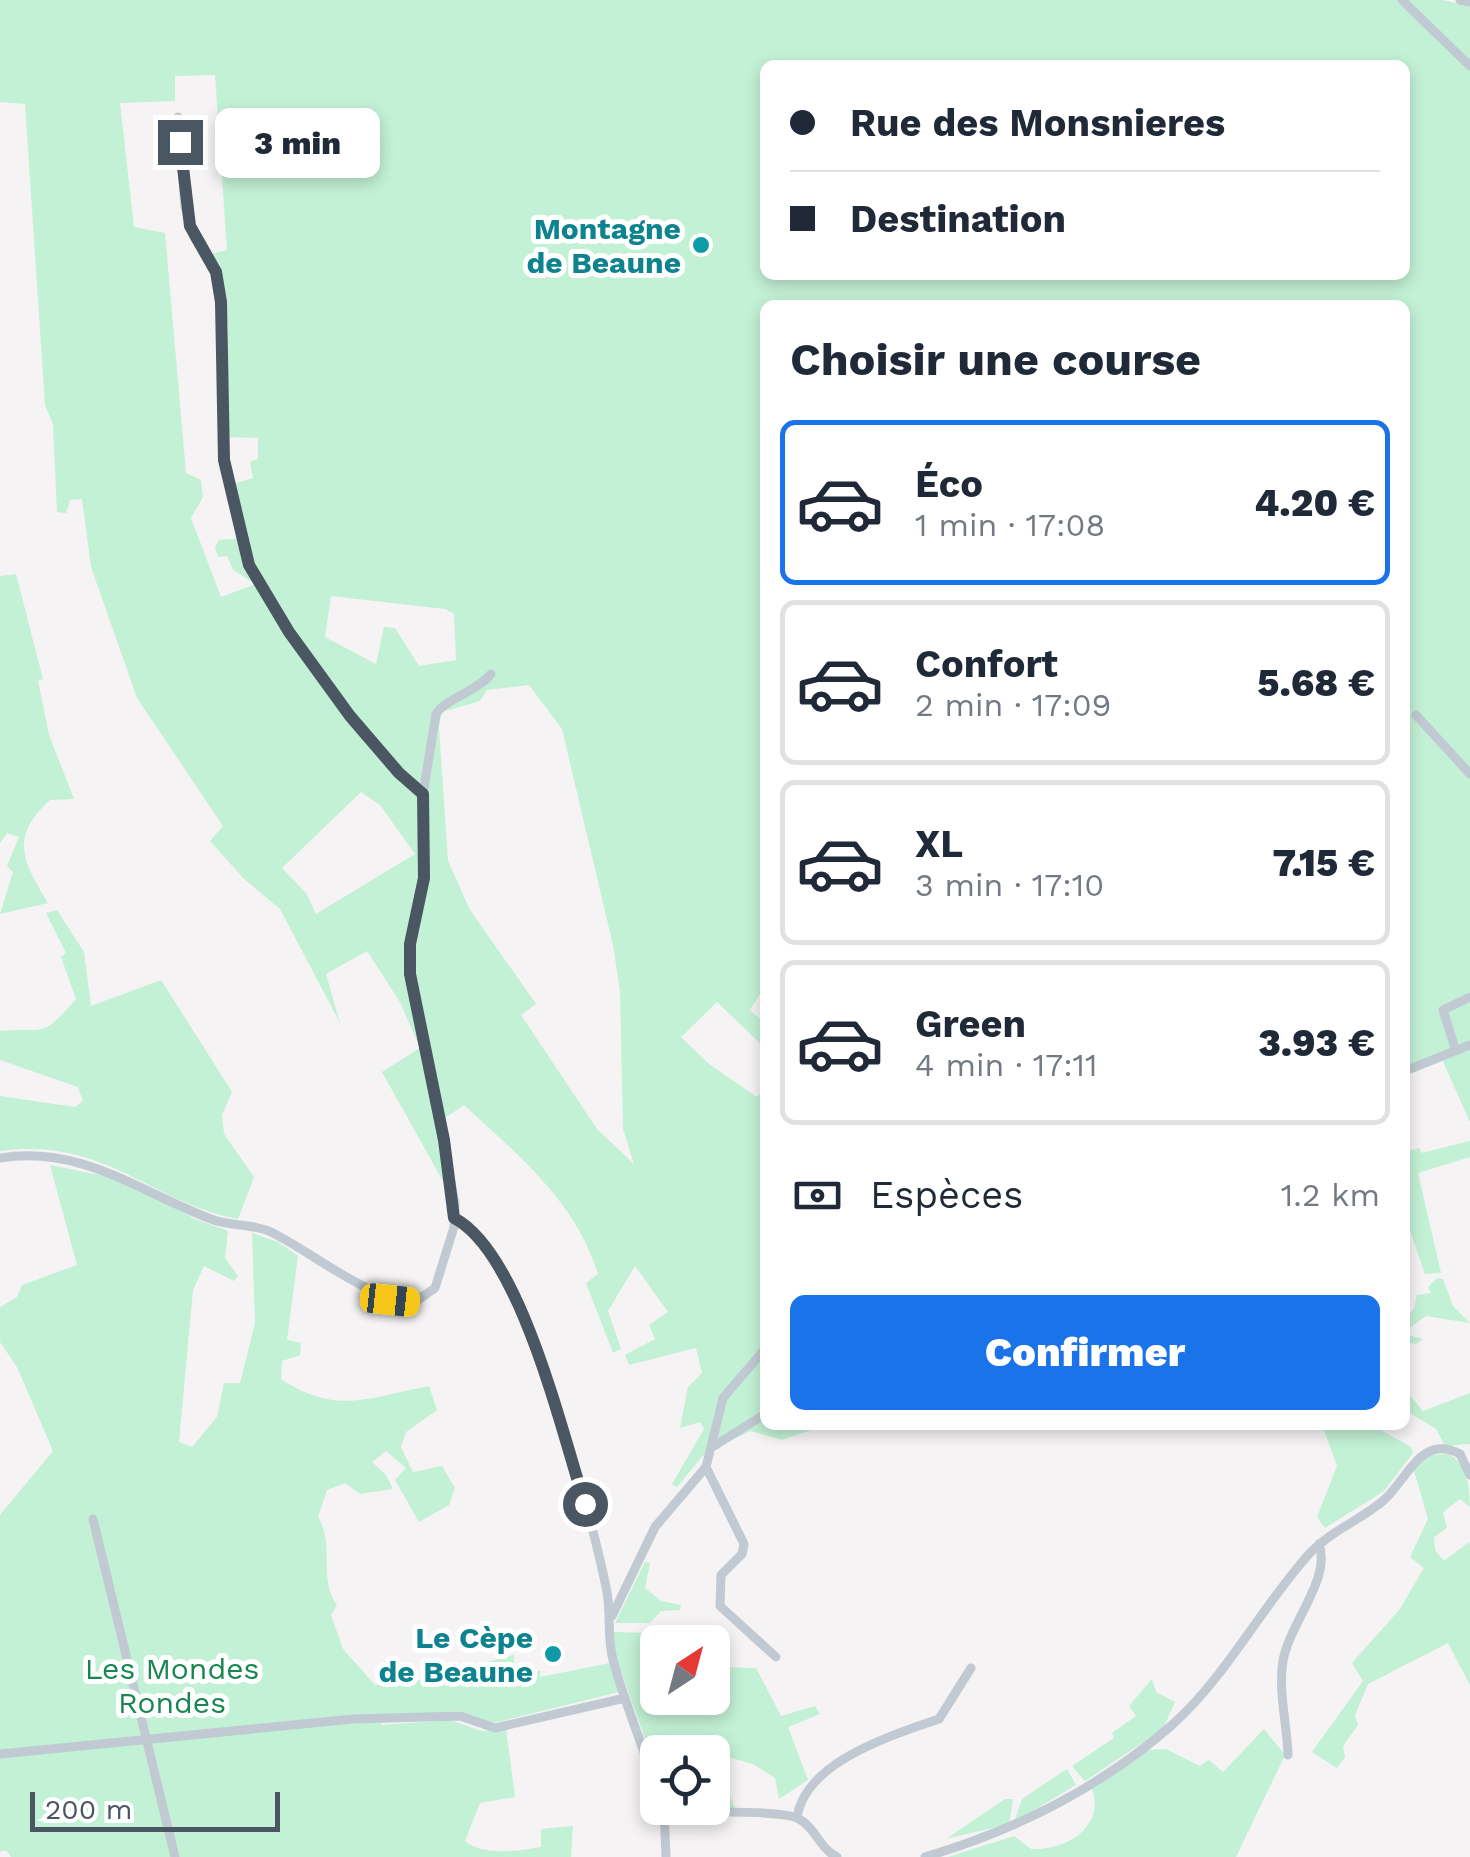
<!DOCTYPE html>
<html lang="fr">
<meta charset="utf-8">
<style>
:root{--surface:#fff;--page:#f2f2f3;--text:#1f2937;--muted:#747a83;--line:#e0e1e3;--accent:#1a73e8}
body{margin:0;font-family:"Work Sans",sans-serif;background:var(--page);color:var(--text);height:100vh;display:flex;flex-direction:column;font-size:38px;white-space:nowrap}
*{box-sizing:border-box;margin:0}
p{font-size:32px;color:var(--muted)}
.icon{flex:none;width:55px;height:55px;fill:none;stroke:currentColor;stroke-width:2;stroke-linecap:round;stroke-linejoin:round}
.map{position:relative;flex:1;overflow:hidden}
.sheet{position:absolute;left:760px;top:300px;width:650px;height:1130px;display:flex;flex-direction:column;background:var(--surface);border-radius:15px;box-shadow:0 5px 15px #0003}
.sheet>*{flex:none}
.guide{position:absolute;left:760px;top:60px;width:650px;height:220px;border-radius:15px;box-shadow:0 5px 15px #0003;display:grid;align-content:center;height:220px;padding:0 30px;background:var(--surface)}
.needle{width:65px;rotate:36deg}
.tools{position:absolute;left:640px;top:1625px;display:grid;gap:20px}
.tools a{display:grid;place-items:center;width:90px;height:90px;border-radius:15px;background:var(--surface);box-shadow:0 5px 15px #0003;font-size:50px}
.scale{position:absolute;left:30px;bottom:25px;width:250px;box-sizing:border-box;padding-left:10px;border:5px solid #4a5661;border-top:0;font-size:28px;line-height:35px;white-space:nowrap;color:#4a5661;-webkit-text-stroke:8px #fff;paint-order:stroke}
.end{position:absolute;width:45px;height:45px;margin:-22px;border:12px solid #4a5661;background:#fff;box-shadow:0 0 0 5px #fff}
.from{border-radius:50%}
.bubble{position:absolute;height:70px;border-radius:15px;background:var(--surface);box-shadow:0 5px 15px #0003;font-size:32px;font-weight:800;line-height:70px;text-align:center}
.car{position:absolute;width:30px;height:60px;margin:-30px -15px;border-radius:12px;box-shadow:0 0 8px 2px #0007;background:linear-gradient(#f5c518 24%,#345 0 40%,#f5c518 0 76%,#345 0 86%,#f5c518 0)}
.guide b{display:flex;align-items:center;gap:35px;height:95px;font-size:38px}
.guide b+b{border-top:2px solid var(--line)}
.guide i{width:25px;height:25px;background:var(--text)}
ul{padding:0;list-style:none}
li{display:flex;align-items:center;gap:30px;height:165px;margin:0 20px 15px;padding:0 10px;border:5px solid var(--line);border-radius:15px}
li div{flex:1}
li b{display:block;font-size:38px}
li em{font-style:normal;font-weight:800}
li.active{border-color:var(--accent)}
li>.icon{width:90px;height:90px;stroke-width:1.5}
h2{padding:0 30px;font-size:45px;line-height:120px}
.pay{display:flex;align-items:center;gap:25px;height:110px;padding:0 30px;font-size:38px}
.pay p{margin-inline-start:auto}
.primary-button{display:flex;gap:20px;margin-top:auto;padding:20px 30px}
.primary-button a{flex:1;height:115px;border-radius:15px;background:var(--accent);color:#fff;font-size:40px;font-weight:800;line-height:115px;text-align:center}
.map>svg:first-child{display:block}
</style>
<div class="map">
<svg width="1470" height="1857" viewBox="0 0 1470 1857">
<rect width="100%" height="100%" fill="#f5f3f3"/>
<!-- green -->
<g fill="#c3f1d5" fill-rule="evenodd">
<path d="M0,0H1442L1470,6V1122L1441,1057L1405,1076V305H765V986L750,1010L765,1023V1048L717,1002L681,1037L709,1064L757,1097L765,1088V1425H812L814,1429L782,1440L751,1431L706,1452L677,1487L672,1484L704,1429L700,1422L680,1428L688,1387L702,1373L696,1348L629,1365L625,1355L655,1339L649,1325L668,1312L635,1266L608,1311L621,1349L613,1353L586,1283L598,1274C575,1200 519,1156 464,1105L442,1120L449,1192L382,1072L420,1048L400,1002L367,951L326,974L340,1023L280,909L243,878L210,841L223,826L137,698L91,567L82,499L70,500L66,513L57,512L53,424L45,405L25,104L0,102ZM765,65H1405V275H765ZM215,75L227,250L211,254L228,324L227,437L258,438V459L250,462L253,478L233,484L248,538L219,540L215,547L218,557L227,556L233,570L256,584L221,597L191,518L203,497L201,480L186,473L165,233L134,227L120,103L175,101V76ZM331,596L445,609L454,614L456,660L419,666L395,628L384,627L376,664L325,637ZM529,685L562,729L613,945L620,991L623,1129L634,1164L597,1129L521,1015L536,1004L470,910L448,861L439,727L442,712L480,701L487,690ZM361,792L380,805L415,854L316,914L306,893L282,868Z"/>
<path d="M16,574L43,679L38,681L49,735L74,799L50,800C8,838 24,863 48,903L0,914L13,872L7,866L19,837L7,833L0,843V576Z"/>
<path d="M57,910L84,952L91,1006L161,980L232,1092L222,1115L224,1134L254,1177L238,1219C149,1202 106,1137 0,1151V1096L75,1107L83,1101L78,1087L0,1060V1031C45,1027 41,1040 76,999L61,957L66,953L46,913Z"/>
<polygon points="1470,1141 1470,1157 1418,1173 1441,1273 1425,1274 1405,1216 1405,1144 1408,1151 1419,1148 1422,1153"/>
<path d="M50,1165L124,1180L195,1219L228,1231L225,1258L238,1276L234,1281L204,1266L193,1290L179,1442L192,1447L217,1417L224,1383H240L255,1323L252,1233L278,1242L298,1256L287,1340L301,1343L300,1355L282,1361L281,1379C337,1416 370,1397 429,1386L437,1410L406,1432L401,1447L413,1472L442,1466L455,1488L449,1505L419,1522L395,1480L406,1468L386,1451L372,1462L386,1475L393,1489L360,1494L345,1483L327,1490L318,1517C335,1544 318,1580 337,1605L331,1615L343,1649L375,1685L415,1681L514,1655V1671H540V1677L610,1663L619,1692L506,1720L491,1723L459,1711L382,1717L381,1725L450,1720L482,1731L506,1729L515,1797L480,1803L465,1841C482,1856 518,1851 541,1847V1829L573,1826L571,1857H11L6,1850L0,1852V1515L53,1451L17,1367L0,1342V1307L17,1297L22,1285L77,1265Z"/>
<polygon points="1437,1278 1443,1279 1453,1306 1470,1323 1426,1316 1408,1329 1411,1336 1423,1339 1416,1344 1405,1342 1405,1319 1414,1309 1417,1295 1431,1293 1428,1287"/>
<polygon points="1405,1390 1423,1411 1470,1393 1470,1444 1445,1446 1436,1429 1405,1410"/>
<polygon points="1322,1425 1372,1425 1411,1447 1413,1453 1384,1491 1325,1528 1317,1517 1337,1466"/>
<path d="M1449,1454C1467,1465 1470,1487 1470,1507L1460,1499L1443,1512L1447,1528L1434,1537L1435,1550L1444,1561L1469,1542L1470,1547V1685L1448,1643L1368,1684L1355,1715L1358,1725L1343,1746L1345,1757L1337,1768L1312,1752L1363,1681L1352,1663L1400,1609L1424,1568L1410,1557L1428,1519L1413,1467L1431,1455Z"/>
<polygon points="645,1562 650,1563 645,1588 661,1601 681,1605 680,1610 661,1611 650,1623 615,1623"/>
<polygon points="614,1632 650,1633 657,1643 658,1698 712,1698 713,1667 756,1668 781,1716 815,1706 820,1714 788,1727 808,1780 779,1799 775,1778 753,1764 714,1753 735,1809 713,1804 712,1752 658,1752 657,1773 615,1654"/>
<polygon points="1152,1679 1156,1692 1175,1702 1163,1729 1085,1781 1072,1766 1114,1738 1112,1733 1136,1716 1129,1706"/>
<path d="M1264,1729L1285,1755L1236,1857H948L1014,1836L1031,1849C1064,1851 1106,1828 1092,1789L1148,1750L1166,1749L1200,1766L1209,1760L1223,1772Z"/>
<polygon points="1067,1769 1076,1785 1014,1822 1022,1799"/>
<polygon points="1005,1799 1013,1799 1009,1824 946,1839"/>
</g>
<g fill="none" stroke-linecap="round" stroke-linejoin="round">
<!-- minor -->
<g stroke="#c1cad2" stroke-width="9">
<polyline points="1402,0 1470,66"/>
<polyline points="1460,0 1470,2"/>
<polyline points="178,117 185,207 195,239 215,272 221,302 224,460 249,565 289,632 350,715 399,773 423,794"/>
<polyline points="1416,715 1470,774"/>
<polyline points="1455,1048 1443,1010 1470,997"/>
<polyline points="1405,1071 1470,1045"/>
<path d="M0,1158C81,1145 140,1192 211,1219C231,1227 252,1223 271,1232C317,1255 363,1297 415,1302L435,1288L454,1227L455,1203L410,974V944L424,878L423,794L436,714C445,699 476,692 491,674"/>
<path d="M455,1218C524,1256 591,1512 607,1592C611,1615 607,1638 613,1660C625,1704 642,1746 658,1789"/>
<polyline points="714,1446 765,1414"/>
<polyline points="1460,1454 1470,1475"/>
<polyline points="706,1467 744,1544 742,1554 721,1575 720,1606 776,1657"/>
<polyline points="93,1519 175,1857"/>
<polyline points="612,1616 655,1527 706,1467 723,1398 765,1349"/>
<polyline points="0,1754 353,1719 460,1716 495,1728 625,1698"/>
<path d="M1288,1755C1287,1723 1278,1692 1283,1661C1289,1624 1332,1578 1319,1544"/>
<polyline points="664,1808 666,1857"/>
<path d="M666,1815C686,1811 785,1810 799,1819C816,1828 819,1848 837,1857"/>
<path d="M797,1817C806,1761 893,1735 939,1719L971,1668"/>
<path d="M925,1857C1016,1830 1099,1789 1172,1725C1227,1676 1261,1607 1310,1553C1332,1530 1361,1520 1384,1500C1407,1480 1421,1433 1460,1454"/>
</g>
</g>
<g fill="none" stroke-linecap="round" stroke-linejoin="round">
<!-- route -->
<path stroke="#4a5661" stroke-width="12" d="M180,142L190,226L216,272L221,302L224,460L249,565L289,632L350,716L399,773L423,794L424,878L410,944V974L444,1140L454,1218C521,1253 562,1434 585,1504"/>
</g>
<!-- markers -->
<g fill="#0f9aa8" stroke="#fff" stroke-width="4">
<circle cx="701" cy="245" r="10"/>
<circle cx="553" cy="1654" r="10"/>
</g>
<g text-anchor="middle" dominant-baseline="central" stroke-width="10" stroke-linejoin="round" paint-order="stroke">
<!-- culture labels -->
<g font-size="30" font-weight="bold" fill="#0d838f" stroke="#fff" text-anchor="end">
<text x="681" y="228">Montagne<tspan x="681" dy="34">de Beaune</tspan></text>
<text x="533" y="1637">Le Cèpe<tspan x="533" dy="34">de Beaune</tspan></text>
</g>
<!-- park labels -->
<g font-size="30" fill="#17864f" stroke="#fff">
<text x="172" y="1668">Les Mondes<tspan x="172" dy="34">Rondes</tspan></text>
</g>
</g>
</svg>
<div class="tools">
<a><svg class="needle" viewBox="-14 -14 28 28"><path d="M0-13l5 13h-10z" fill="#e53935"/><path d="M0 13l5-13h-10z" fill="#747a83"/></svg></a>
<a><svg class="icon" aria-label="locate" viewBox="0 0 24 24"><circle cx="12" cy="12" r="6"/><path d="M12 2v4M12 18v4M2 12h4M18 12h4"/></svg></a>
</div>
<div class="scale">200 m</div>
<i class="end from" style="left:585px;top:1504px"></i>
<i class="end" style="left:180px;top:142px"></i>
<div class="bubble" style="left:215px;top:108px;width:165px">3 min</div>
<i class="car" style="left:390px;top:1300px;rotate:96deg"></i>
<div class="guide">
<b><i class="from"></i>Rue des Monsnieres</b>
<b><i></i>Destination</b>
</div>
<section class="sheet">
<h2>Choisir une course</h2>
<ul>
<li class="active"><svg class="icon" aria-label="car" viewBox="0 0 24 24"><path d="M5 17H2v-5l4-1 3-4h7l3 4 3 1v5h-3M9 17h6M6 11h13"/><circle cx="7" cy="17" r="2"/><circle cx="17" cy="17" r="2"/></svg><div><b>Éco</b><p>1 min · 17:08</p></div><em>4.20 €</em></li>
<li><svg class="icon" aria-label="car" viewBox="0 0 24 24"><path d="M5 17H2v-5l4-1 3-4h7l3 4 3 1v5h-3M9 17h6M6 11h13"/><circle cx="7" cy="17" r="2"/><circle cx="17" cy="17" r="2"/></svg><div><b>Confort</b><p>2 min · 17:09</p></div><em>5.68 €</em></li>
<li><svg class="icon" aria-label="car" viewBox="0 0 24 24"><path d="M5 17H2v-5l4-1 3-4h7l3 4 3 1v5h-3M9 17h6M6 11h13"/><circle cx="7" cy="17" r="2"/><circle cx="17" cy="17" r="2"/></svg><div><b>XL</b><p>3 min · 17:10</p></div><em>7.15 €</em></li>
<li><svg class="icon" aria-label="car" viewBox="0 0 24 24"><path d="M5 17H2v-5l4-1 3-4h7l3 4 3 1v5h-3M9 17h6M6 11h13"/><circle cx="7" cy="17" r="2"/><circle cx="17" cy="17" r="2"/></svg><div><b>Green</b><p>4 min · 17:11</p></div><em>3.93 €</em></li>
</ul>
<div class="pay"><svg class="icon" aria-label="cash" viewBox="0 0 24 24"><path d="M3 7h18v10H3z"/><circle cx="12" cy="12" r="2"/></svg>Espèces<p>1.2 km</p></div>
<div class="primary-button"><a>Confirmer</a></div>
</section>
</div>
